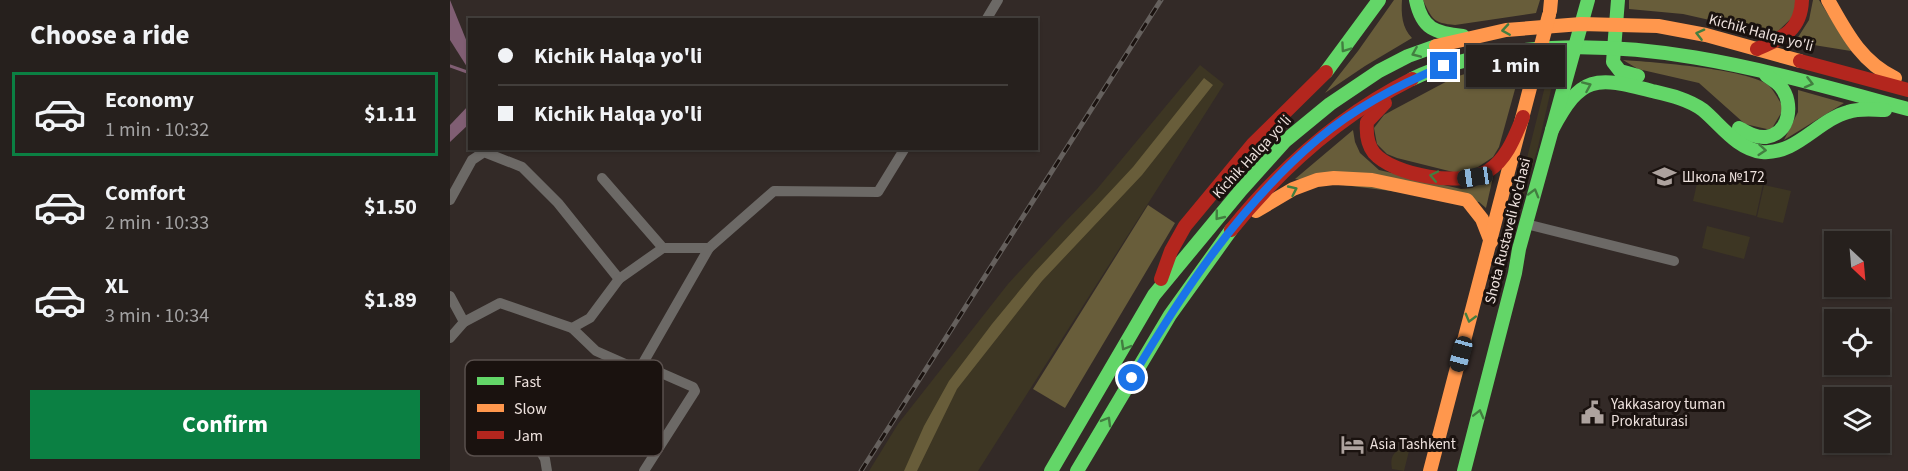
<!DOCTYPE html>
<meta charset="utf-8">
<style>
:root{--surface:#26201d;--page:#322d2a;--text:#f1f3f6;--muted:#a4a3a4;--line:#423e3b;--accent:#0b8043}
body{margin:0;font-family:"Source Sans 3",sans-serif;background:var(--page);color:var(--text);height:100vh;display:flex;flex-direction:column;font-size:22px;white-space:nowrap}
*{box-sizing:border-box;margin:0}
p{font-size:20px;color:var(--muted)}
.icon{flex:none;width:33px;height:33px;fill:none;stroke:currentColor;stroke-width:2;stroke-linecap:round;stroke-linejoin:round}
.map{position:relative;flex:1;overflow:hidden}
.panel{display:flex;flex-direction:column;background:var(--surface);width:450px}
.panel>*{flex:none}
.banner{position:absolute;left:18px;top:18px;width:570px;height:132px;border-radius:0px;box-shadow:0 2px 4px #0004,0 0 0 2px var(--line);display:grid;align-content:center;height:132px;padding:0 30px;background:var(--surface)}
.needle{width:39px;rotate:154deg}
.buttons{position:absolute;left:1374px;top:231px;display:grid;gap:12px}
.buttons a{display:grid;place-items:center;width:66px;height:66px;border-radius:0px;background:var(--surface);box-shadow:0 2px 4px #0004,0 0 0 2px var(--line);font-size:30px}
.end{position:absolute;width:27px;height:27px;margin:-14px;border:8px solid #1a73e8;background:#fff;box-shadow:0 0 0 3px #fff}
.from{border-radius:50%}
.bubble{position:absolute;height:42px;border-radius:0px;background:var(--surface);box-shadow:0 2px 4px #0004,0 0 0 2px var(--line);font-size:20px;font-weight:700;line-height:42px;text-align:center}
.car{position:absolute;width:18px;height:36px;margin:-18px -9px;border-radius:8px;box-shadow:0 0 4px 2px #0007;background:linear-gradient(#222 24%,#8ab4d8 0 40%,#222 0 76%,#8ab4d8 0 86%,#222 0)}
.banner b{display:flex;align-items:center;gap:21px;height:57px;font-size:22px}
.banner b+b{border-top:2px solid var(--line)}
.banner i{width:15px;height:15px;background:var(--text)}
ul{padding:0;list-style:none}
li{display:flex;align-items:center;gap:18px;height:84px;margin:0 12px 9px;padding:0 18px;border:3px solid transparent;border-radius:0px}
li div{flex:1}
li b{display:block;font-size:22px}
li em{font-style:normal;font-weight:700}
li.current{border-color:var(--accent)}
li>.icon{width:54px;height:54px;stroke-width:1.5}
h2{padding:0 30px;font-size:27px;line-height:72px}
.primary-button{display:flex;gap:12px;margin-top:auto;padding:12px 30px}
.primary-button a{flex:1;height:69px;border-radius:0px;background:var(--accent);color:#fff;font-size:24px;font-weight:700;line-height:69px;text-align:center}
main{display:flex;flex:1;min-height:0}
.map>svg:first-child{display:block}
</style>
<main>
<section class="panel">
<h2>Choose a ride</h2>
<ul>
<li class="current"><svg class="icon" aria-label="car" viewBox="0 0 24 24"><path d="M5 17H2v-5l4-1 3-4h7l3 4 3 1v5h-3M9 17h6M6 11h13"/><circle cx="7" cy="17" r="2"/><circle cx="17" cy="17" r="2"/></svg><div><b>Economy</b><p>1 min · 10:32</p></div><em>$1.11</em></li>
<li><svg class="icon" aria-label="car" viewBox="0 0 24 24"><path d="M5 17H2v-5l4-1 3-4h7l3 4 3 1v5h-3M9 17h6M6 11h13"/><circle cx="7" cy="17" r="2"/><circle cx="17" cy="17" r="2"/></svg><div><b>Comfort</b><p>2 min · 10:33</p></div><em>$1.50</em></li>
<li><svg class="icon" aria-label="car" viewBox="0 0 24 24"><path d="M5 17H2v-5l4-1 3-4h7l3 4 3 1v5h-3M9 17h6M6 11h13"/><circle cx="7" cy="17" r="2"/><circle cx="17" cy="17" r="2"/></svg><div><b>XL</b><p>3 min · 10:34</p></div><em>$1.89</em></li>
</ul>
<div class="primary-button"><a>Confirm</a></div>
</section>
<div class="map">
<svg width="1458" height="471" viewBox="0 0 1458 471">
<rect width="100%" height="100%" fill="#332a27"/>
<!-- green -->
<g fill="#3d3623">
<polygon points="1101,62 1107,63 1088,147 1061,239 1057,238"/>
<polygon points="750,65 774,84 528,471 419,471 448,424 558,284 615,222 647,189"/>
<polygon points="1250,170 1313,184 1306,216 1243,201"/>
<polygon points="1314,185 1341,191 1333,223 1307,217"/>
<polygon points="1257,226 1300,237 1294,259 1252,248"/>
<path d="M960,447L954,471L942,469C939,454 946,449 960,447Z"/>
</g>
<!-- forest -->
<g fill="#685d3a">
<path d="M944,0H952C951,14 952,28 962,38L915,66L875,93L908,51Z"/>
<path d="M973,0H1090L1086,13L1005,25C983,23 982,19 973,0Z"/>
<polygon points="1179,0 1348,0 1348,12 1326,33 1309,36 1264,21 1233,14 1179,9"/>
<polygon points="1363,0 1369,0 1401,51 1345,42 1359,20"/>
<path d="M1173,60C1202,62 1298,69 1318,85C1324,90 1329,101 1334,108L1321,130L1295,124L1249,83L1188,69Z"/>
<polygon points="1072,64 1049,147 1043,157 1028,167 1007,173 947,158 937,154 927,144 924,128 934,115 943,110 1005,77 1025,71"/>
<polygon points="754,78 763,85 692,175 592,281 507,389 467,471 454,471 474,426 499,381 542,324 584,273 683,167"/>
<polygon points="1348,90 1394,103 1334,140 1348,112"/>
<polygon points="903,130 905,142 910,153 929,170 1011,189 1022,188 1043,177 1036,208 1029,202 845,179"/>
<polygon points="698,205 725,223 615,408 583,389"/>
</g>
<!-- water -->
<g fill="#805e73">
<polygon points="0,0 19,47 19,70 0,40"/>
<polygon points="19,105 19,124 0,142 0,125"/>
</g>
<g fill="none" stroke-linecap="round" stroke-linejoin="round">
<!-- stream -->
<polyline stroke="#805e73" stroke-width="3" points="0,66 20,73"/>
<!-- street -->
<g stroke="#6c6966" stroke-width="10">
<polyline points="536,20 548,0"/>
<polyline points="152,178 213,248"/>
<polyline points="0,200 22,160 34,152 72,167 108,203 169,279"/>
<polyline points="1076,224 1224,261"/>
<polyline points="0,296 14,322"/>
<polyline points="122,328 146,351 189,370 202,369 243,387 245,391 194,471"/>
<polyline points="0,338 14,322 50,303 122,328 140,318 169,279 213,248 259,248 324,191 428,192 455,148"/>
<polyline points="189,370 259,248"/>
<polyline points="61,401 95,459 97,471"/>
</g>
<!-- fast -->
<g stroke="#63d668" stroke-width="14">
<path d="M966,0C972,29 985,33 1013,36"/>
<polyline points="1168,0 1163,62 1170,71 1188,76"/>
<polyline points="876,72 929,0"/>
<path d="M962,79C992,64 1026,57 1059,52C1195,33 1328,74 1458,109"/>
<path d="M1289,128C1298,133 1306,138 1316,137C1340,134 1344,103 1331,87C1327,82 1321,79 1316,75"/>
<path d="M1102,130C1131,75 1145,76 1202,91C1219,95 1238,99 1253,110C1271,125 1287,149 1312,152C1346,155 1368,120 1398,112C1410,108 1423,110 1435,110"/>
<polyline points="601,471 704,295 791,190 835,141 880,104 929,71 958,56 986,46"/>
<polyline points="627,471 720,315 781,230"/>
<polyline points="1014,471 1065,273 1069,249 1138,0"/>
</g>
<!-- slow -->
<g stroke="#ff974d" stroke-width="14">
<path d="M1378,0C1396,32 1411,62 1445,78"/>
<polyline points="1100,11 1101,0"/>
<polyline points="986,46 1056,30 1131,24 1208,26 1256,35 1350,61"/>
<polyline points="806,211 843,189 867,180 884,178 922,180 1017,200 1032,219 1041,242"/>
<polyline points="980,471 1099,15"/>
</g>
<!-- jam -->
<g stroke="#b3261e" stroke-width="14">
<path d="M1307,49C1332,38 1351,31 1352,0"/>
<polyline points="1350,61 1458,90"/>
<path d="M935,103L917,122C916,133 917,144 924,153C944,176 1012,187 1038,171C1057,159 1065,136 1073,117"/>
<path d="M781,230C831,168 890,115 962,79"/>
<polyline points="711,279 721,251 735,226 803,144 876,72"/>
</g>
<defs>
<polyline id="rail" points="411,471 711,0"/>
</defs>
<!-- rail casing -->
<use href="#rail" stroke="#65605d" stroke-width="5"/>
<!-- rail -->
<use href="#rail" stroke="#1a120f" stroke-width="3" stroke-dasharray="9" stroke-linecap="butt"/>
</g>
<!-- one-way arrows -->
<defs><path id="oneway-chevron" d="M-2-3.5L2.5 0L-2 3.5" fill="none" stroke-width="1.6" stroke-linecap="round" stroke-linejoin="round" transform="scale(1.5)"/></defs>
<g stroke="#427e40">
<use href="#oneway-chevron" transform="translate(1056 30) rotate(171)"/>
<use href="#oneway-chevron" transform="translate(1250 34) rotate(-166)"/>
<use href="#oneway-chevron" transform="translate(895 48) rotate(125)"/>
<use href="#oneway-chevron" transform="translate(966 53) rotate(157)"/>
<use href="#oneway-chevron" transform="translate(1359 83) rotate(14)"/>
<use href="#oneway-chevron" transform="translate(1137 86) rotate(-24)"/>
<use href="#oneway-chevron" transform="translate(1312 150) rotate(5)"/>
<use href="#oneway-chevron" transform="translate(984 176) rotate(-168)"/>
<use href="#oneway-chevron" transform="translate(843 190) rotate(-25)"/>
<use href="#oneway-chevron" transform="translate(1084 193) rotate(-74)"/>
<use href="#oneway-chevron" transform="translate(769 216) rotate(129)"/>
<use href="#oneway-chevron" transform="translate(1020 318) rotate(105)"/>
<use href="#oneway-chevron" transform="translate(675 346) rotate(120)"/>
<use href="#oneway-chevron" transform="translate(1029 414) rotate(-76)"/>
<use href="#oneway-chevron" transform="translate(657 421) rotate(-60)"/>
</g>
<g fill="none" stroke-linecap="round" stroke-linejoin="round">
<!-- route -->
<path stroke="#1a73e8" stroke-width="8" d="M682,378C733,291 791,204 868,139C905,108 950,84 994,66"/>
</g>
<!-- icons -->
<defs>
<symbol id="school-bare" viewBox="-9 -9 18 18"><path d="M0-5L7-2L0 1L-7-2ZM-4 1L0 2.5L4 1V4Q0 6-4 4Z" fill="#ada29e" stroke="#1a120f" stroke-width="2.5" paint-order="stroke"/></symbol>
<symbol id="civic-bare" viewBox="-9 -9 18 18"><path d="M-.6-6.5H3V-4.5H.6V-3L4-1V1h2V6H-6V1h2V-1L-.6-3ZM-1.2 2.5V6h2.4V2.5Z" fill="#ada29e" stroke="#1a120f" stroke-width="2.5" paint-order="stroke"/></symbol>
<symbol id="hotel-bare" viewBox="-9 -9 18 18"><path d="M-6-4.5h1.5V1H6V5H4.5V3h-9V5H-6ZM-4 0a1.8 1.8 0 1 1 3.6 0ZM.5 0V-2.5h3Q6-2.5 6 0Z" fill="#ada29e" stroke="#1a120f" stroke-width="2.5" paint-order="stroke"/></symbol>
</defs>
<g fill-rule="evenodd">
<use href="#school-bare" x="1198" y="160" width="33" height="33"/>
<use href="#civic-bare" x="1126" y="396" width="33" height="33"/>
<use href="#hotel-bare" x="886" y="428" width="33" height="33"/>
</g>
<g text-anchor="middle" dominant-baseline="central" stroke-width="6" stroke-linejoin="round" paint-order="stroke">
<!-- street labels -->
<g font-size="15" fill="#eee2de" stroke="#1a120f">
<text transform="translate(1311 33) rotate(15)">Kichik Halqa yo'li</text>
<text transform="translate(802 157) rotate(-47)">Kichik Halqa yo'li</text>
<text transform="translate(1058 231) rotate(-76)">Shota Rustaveli ko'chasi</text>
</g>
<!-- poi labels -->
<g font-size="15" fill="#eee2de" stroke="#1a120f" text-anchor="start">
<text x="1232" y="177">Школа №172</text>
<text x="1161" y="404">Yakkasaroy tuman<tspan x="1161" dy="17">Prokraturasi</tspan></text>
<text x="920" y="444">Asia Tashkent</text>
</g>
</g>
<!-- legend -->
<rect x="15" y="360" width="198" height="96" rx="9" fill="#1a120f" stroke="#5a504d" stroke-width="1.5"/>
<rect x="27" y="377" width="27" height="8" fill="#63d668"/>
<rect x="27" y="404" width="27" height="8" fill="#ff974d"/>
<rect x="27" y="431" width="27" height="8" fill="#b3261e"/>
<g font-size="16" fill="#eee2de">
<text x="64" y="387">Fast</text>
<text x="64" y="414">Slow</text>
<text x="64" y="441">Jam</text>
</g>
</svg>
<div class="buttons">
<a><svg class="needle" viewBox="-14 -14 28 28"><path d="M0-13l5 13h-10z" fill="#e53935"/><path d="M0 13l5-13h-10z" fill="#a4a3a4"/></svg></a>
<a><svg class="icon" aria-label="locate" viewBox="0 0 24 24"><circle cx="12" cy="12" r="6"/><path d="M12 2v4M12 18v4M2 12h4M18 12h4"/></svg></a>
<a><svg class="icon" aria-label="layers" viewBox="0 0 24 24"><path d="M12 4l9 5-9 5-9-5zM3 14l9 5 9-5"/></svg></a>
</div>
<i class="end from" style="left:682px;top:378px"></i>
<i class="end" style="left:994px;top:66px"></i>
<div class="bubble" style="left:1016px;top:45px;width:99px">1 min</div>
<i class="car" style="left:1025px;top:177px;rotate:262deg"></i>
<i class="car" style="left:1011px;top:354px;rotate:195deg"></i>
<div class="banner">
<b><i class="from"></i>Kichik Halqa yo'li</b>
<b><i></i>Kichik Halqa yo'li</b>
</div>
</div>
</main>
